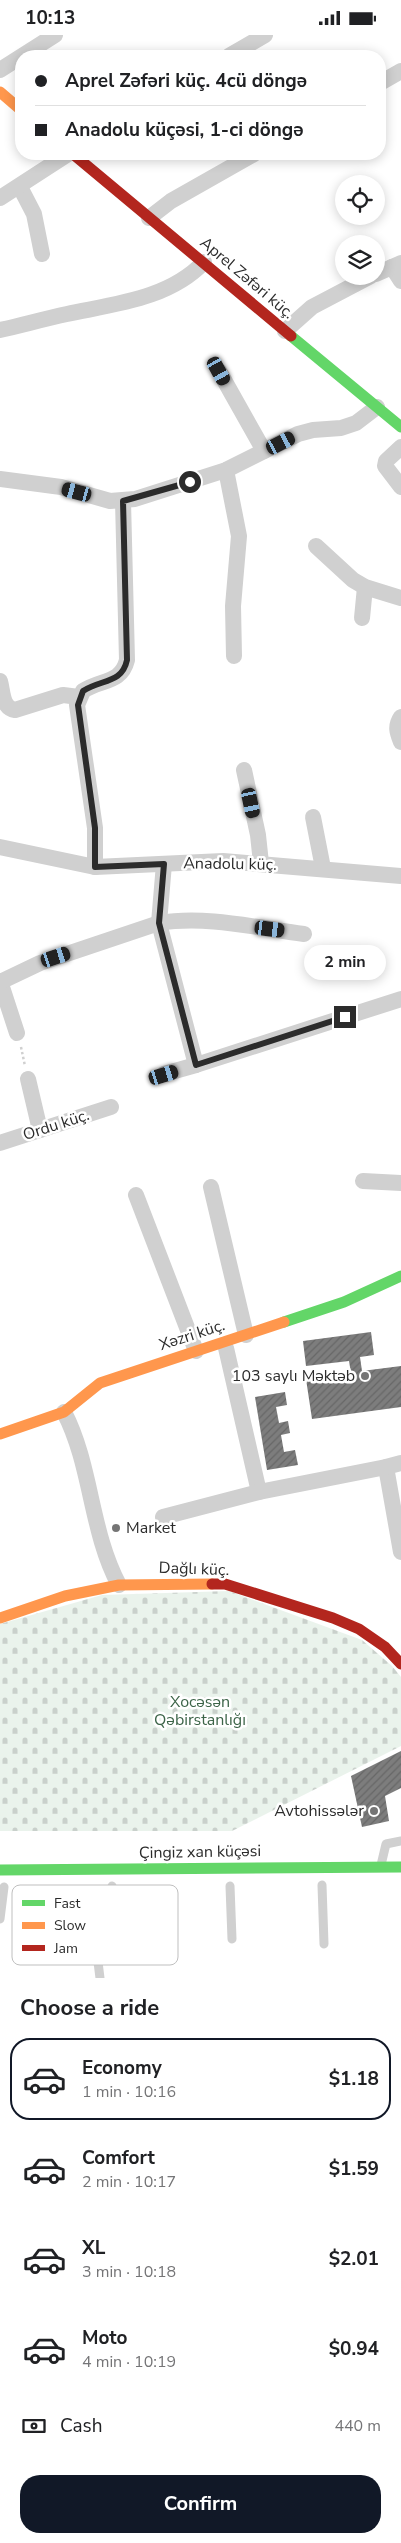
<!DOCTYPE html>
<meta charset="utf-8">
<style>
:root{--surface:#fff;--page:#f2f2f2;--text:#202124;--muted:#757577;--line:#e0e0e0;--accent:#111827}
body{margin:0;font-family:"Nunito Sans",sans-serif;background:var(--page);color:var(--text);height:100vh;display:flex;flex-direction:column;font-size:19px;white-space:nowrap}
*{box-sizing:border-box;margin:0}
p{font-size:16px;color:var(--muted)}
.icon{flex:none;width:28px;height:28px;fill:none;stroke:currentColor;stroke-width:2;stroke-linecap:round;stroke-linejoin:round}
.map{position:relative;height:1943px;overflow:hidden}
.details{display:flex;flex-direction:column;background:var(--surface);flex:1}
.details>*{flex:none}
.top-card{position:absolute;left:15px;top:15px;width:371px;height:110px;border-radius:20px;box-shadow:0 2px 12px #0003;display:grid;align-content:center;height:110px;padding:0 20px;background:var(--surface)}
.fabs{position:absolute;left:335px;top:140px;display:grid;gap:10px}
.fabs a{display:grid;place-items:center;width:50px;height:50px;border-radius:50%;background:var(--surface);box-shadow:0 2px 12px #0003;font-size:25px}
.end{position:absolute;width:22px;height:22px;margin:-11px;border:6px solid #2b2b2b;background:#fff;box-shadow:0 0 0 2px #fff}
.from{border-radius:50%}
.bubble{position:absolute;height:35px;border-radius:18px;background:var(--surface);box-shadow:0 2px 12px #0003;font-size:16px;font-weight:700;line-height:35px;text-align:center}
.car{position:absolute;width:15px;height:30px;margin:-15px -8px;border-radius:6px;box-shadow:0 0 4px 1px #0007;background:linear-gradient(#222 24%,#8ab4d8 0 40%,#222 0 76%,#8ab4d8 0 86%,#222 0)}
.top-card b{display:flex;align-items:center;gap:18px;height:48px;font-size:19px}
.top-card b+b{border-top:1px solid var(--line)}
.top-card i{width:12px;height:12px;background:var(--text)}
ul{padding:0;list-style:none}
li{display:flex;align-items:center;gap:15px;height:82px;margin:0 10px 8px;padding:0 10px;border:2px solid transparent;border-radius:20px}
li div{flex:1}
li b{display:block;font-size:19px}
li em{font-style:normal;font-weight:700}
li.on{border-color:var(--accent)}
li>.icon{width:45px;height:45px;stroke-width:1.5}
h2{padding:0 20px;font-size:22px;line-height:60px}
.pay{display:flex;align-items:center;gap:12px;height:55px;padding:0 20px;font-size:19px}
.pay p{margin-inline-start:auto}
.primary-button{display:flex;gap:10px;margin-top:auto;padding:10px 20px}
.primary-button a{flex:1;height:58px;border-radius:20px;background:var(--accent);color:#fff;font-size:20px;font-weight:700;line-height:58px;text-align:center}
.status{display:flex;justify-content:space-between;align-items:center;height:35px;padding:0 25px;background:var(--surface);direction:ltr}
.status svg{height:14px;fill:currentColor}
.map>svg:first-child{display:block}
</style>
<div class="status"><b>10:13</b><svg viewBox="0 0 49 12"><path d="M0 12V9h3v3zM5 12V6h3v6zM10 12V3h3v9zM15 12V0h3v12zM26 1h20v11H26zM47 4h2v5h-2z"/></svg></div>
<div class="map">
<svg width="401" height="1943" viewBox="0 0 401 1943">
<defs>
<pattern id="cemetery-stones" width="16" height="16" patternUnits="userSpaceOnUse" patternTransform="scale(1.25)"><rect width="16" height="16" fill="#eaf3ec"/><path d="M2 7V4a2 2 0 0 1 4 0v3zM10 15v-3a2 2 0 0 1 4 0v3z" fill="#c9d0cb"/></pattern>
<pattern id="building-hatch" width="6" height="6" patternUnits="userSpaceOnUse" patternTransform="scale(1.25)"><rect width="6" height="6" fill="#7d7d7d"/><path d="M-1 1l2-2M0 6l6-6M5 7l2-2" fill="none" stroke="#676767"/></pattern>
</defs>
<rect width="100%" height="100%" fill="#fff"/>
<!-- cemetery -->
<polygon fill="url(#cemetery-stones)" points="229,1556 362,1605 392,1631 401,1642 401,1711 232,1796 0,1796 0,1589 102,1560"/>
<!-- building -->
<g fill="url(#building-hatch)">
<polygon points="371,1297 374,1320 360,1322 362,1336 401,1331 401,1372 312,1384 306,1344 351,1338 349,1326 306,1331 303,1306"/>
<polygon points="285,1357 287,1370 276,1372 279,1388 288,1386 290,1398 281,1400 284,1417 295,1415 298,1430 267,1435 255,1362"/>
<polygon points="401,1716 401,1753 385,1761 389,1786 362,1792 351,1741"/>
</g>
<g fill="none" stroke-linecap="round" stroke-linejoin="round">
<!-- path -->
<polyline stroke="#d0d0d0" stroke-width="2.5" stroke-dasharray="2.5 2.5" stroke-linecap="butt" points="21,1012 25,1031"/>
<!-- lane -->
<g stroke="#d0d0d0" stroke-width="9">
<polyline points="381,1830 386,1809 401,1806"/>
<polyline points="322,1850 324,1909"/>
<polyline points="230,1851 232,1904"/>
<polyline points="0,1884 4,1852"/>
<polyline points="100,1943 97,1919 98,1910 110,1889 112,1851"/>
</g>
<!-- street -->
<g stroke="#d0d0d0" stroke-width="16">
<polyline points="229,21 265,0"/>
<polyline points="0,35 55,0"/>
<polyline points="380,48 401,36"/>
<polyline points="20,152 34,179 42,219"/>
<polyline points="0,163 68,119"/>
<polyline points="149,183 171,166 254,119"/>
<polyline points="392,232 401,246"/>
<polyline points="376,239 401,228"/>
<path d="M0,295C22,290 44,284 67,279C114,269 169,264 204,227"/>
<polyline points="285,296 312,272 371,241"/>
<polyline points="219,336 264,416"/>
<polyline points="401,412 386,426 385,431 401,452"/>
<polyline points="226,435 239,501 233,571 234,621"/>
<polyline points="0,444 61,452 110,466 135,464 226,435 298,399 313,395 341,393 356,388 377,372"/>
<polyline points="316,511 353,545 365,552 401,563"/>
<polyline points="362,583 365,552"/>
<path d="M0,646C3,657 2,673 15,675L63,660L79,662"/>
<path d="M401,682C395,691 397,697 401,707"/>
<polyline points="244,735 258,800 261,828"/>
<polyline points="313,782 323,833"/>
<polyline points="0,812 95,832 223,826 401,841"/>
<polyline points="164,829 159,888 196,1030 401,964"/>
<path d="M95,832V793L77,670L83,656C101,644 121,649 127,625L123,466"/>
<polyline points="0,946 17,998"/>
<path d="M0,947L40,928L159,888C206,880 257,893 304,899"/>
<polyline points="164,1039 196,1030"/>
<polyline points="28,1044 40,1095"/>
<polyline points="0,1108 111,1072"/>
<polyline points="363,1146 401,1148"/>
<polyline points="211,1152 246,1300"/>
<polyline points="136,1160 196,1316"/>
<polyline points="226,1313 259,1457"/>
<path d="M64,1377C92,1431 90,1496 119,1550"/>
<polyline points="401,1428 386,1432 401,1517"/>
<polyline points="163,1482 259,1457 386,1432"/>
</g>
<!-- fast -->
<g stroke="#63d668" stroke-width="11">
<polyline points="291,301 401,392"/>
<polyline points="284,1287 344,1267 401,1241"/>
<polyline points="0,1835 401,1832"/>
</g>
<!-- slow -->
<g stroke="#ff974d" stroke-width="11">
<polyline points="0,57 21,75"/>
<polyline points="0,1399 64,1377 100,1348 284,1287"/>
<polyline points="0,1583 65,1561 119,1550 212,1549"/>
</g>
<!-- jam -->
<g stroke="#b3261e" stroke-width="11">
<polyline points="73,119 291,301"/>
<polyline points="212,1549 225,1549 333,1583 359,1594 385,1612 401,1629"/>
</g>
</g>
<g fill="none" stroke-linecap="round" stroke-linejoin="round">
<!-- route -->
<path stroke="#2b2b2b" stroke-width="6" d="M190,447L123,466L127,625C122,649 101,644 83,656L78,670L95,793V832L164,829L159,888L196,1030L345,982"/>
</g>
<!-- markers -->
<g fill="#757575" stroke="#fff" stroke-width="2">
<circle cx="365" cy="1341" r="5"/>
<circle cx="116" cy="1493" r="5"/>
<circle cx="374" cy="1776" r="5"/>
</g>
<g text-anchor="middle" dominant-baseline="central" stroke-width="5" stroke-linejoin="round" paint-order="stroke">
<!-- street labels -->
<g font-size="16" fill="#2b2b2b" stroke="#fff">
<text transform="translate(247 243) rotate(40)">Aprel Zəfəri küç.</text>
<text transform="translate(230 829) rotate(1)">Anadolu küç.</text>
<text transform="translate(56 1090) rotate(-18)">Ordu küç.</text>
<text transform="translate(192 1300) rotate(-18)">Xəzri küç.</text>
<text transform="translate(194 1534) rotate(2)">Dağlı küç.</text>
<text transform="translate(200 1817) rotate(-1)">Çingiz xan küçəsi</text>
</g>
<!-- poi labels -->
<g font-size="16" fill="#2b2b2b" stroke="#fff" text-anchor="end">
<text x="355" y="1341">103 saylı Məktəb</text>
<text x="126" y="1493" text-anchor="start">Market</text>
<text x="364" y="1776">Avtohissələr</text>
</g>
<!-- park labels -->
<g font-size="16" fill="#3c6448" stroke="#fff">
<text x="200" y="1667">Xocəsən<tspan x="200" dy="18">Qəbirstanlığı</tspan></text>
</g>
</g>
<!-- legend -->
<rect x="12" y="1850" width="166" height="80" rx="8" fill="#fff" stroke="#bfbfbf" stroke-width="1"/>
<rect x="22" y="1865" width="23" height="6" fill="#63d668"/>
<rect x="22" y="1887" width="23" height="7" fill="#ff974d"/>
<rect x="22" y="1910" width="23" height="6" fill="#b3261e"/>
<g font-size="14" fill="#2b2b2b">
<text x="54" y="1873">Fast</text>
<text x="54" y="1895">Slow</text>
<text x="54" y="1918">Jam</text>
</g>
</svg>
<div class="fabs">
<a><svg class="icon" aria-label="locate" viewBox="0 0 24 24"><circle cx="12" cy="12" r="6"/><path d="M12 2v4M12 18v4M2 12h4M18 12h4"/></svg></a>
<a><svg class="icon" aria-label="layers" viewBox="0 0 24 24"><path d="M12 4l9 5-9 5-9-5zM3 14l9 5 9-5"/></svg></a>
</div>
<i class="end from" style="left:190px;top:447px"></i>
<i class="end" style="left:345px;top:982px"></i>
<div class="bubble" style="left:304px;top:910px;width:82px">2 min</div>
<i class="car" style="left:219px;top:336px;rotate:151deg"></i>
<i class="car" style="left:281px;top:408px;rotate:63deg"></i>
<i class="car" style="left:77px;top:457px;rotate:285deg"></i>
<i class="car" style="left:251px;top:768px;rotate:168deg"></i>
<i class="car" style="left:270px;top:894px;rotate:97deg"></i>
<i class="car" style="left:56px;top:922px;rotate:72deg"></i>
<i class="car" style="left:164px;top:1040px;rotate:73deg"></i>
<div class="top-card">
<b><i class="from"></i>Aprel Zəfəri küç. 4cü döngə</b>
<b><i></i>Anadolu küçəsi, 1-ci döngə</b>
</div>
</div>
<section class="details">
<h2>Choose a ride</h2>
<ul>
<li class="on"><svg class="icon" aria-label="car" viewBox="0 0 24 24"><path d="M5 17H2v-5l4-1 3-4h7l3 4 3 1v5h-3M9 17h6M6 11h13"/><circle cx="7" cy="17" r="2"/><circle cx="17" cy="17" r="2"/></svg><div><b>Economy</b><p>1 min · 10:16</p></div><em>$1.18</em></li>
<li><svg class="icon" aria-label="car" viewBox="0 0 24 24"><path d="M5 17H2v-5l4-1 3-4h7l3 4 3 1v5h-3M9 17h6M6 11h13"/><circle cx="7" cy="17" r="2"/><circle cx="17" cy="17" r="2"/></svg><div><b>Comfort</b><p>2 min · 10:17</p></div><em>$1.59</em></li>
<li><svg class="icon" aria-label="car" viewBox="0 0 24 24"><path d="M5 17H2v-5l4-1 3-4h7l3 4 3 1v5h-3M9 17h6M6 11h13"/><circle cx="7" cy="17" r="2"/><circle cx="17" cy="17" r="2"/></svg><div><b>XL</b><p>3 min · 10:18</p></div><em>$2.01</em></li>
<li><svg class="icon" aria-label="car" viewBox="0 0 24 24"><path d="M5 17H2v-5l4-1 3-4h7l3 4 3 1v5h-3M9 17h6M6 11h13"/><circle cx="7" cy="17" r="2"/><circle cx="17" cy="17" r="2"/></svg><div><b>Moto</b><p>4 min · 10:19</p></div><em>$0.94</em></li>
</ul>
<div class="pay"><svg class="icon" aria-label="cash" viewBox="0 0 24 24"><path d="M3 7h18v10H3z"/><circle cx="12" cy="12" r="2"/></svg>Cash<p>440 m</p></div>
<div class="primary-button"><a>Confirm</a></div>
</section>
